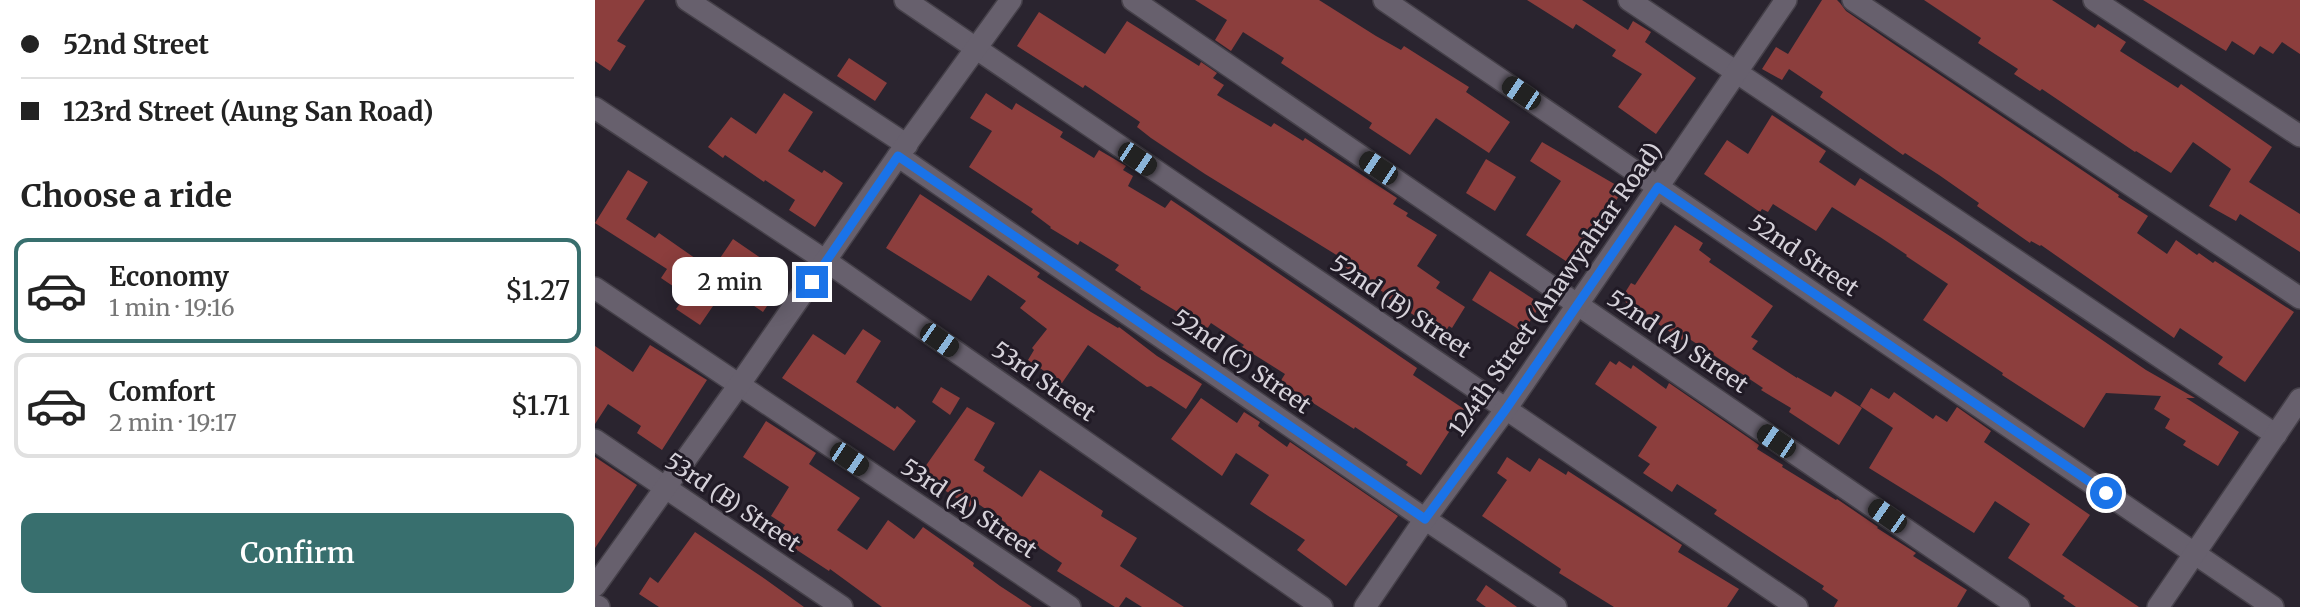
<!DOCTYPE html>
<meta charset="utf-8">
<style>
:root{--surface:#fff;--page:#f6f6f6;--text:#222;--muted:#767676;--line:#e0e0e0;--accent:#386f6e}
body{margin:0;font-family:Merriweather,serif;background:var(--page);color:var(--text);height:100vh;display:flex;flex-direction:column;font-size:26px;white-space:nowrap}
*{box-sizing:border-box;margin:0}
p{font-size:23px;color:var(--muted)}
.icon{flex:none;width:38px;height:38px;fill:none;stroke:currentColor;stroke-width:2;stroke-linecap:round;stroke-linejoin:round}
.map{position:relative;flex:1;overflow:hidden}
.side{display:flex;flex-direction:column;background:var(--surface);width:595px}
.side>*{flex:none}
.hud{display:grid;align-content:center;height:154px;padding:0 21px;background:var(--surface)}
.end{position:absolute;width:32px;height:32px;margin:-16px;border:9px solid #1a73e8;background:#fff;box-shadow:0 0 0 4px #fff}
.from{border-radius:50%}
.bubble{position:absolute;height:49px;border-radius:14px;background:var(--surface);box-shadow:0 4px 18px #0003;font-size:23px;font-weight:600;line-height:49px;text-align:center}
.car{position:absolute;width:21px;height:42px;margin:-21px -10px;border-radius:9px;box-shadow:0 0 5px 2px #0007;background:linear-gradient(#222 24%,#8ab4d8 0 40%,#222 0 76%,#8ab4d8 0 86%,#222 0)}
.hud b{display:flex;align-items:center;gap:24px;height:66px;font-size:26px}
.hud b+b{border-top:2px solid var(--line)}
.hud i{width:18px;height:18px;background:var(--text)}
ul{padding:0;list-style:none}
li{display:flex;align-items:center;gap:21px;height:105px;margin:0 14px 10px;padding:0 7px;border:4px solid var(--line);border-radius:14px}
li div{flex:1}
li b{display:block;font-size:26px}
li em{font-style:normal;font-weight:600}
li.current{border-color:var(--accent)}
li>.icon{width:63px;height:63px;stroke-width:1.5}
h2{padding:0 21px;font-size:32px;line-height:84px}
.button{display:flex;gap:14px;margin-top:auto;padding:14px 21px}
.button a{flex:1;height:80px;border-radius:14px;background:var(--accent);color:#fff;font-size:28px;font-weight:600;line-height:80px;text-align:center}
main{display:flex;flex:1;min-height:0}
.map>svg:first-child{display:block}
</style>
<main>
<section class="side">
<div class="hud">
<b><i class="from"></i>52nd Street</b>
<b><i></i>123rd Street (Aung San Road)</b>
</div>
<h2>Choose a ride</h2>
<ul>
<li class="current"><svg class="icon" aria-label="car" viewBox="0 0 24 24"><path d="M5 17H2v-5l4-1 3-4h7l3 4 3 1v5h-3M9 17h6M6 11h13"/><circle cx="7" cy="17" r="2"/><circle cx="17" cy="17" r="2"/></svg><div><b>Economy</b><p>1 min · 19:16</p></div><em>$1.27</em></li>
<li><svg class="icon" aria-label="car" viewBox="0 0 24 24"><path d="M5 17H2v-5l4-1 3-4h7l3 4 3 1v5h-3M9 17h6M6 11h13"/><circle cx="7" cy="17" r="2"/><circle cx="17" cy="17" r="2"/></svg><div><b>Comfort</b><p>2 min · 19:17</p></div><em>$1.71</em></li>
</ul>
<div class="button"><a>Confirm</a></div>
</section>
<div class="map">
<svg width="1705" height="607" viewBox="0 0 1705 607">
<rect width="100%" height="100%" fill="#2a242f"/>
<!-- building -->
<g fill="#8c3e3d">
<polygon points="0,0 50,0 22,41 31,46 15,71 0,61"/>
<polygon points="600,0 724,0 781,36 806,50 809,46 850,72 874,87 871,92 915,122 894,153 841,118 815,155 774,128 777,123 686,63 689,58 648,32 636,51 620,40 632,20"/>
<polygon points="932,0 987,0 1033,30 1038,21 1056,32 1050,42 1101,78 1061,134 1023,107 1047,74 1017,56 1021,50 981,24 978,29"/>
<polygon points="1227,0 1242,0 1245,3 1251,11 1296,42 1524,195 1523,197 1553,216 1542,233 1572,254 1581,240 1602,255 1604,253 1618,263 1620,261 1699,312 1650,382 1623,364 1628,357 1585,328 1579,338 1446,245 1445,246 1436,241 1435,243 1382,206 1384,203 1344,175 1310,153 1308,155 1225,97 1228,92 1194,69 1187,80 1167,69 1181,47 1193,54"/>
<polygon points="1329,0 1457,0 1500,28 1503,24 1531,42 1525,51 1583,88 1586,84 1677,147 1654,182 1705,214 1705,252 1645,214 1641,221 1614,206 1636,169 1598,142 1576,173 1541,151 1540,152 1447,89 1445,91 1419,74 1423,69 1383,43 1386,38"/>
<polygon points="1548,0 1705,0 1705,54 1687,42 1678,54 1665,46 1659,55 1637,41 1631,51"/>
<polygon points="444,12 510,54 532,21 604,66 606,62 622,73 618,78 629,85 622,95 676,127 679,123 708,141 710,138 802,198 798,204 813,213 811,216 842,235 822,266 845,282 841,288 870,307 857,328 854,326 849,334 806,307 787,294 788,292 745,264 748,259 610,174 556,138 542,127 545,122 490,85 488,88 422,46"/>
<polygon points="254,58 292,83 280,101 242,76"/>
<polygon points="189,93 218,112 193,151 227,173 229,170 248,183 220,227 194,210 200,200 170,180 169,182 130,155 128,158 113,147 136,117 161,134"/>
<polygon points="391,93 417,110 421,103 468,132 465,137 499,158 504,150 521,160 531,166 528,170 538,176 533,186 570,208 576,200 594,212 822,368 818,375 869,409 826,475 811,465 813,462 760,427 759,429 685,382 690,374 647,347 649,345 616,323 612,329 600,320 599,322 545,289 546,287 520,270 524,265 485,241 483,245 455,228 456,227 436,212 438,209 374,167 397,131 375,118"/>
<polygon points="1177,115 1231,151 1224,162 1260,186 1265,178 1358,238 1551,370 1600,398 1591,398 1644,432 1623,466 1588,445 1591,441 1570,428 1575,419 1559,409 1566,396 1511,393 1489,428 1407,375 1408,373 1328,320 1353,284 1311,256 1312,255 1285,237 1237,207 1221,231 1178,204 1173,212 1167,209 1165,212 1109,174 1132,140 1153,154"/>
<polygon points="947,142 1028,189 1006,226 1003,225 977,265 931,235 966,181 935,161"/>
<polygon points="891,159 921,177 900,211 871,193"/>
<polygon points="33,170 53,182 31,219 60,238 64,233 117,270 138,239 192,276 168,312 131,287 105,325 81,309 91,295 66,278 72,269 0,223"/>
<polygon points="325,194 445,273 442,277 496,312 523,328 524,327 562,356 607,384 591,409 556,386 552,387 493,345 467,383 433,360 439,350 437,348 452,329 425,308 431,301 393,275 376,301 291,248"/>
<polygon points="1080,225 1108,243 1104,250 1116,259 1114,262 1178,306 1156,337 1163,341 1157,349 1202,378 1202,377 1236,397 1240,391 1267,408 1244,445 1194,412 1196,408 1166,390 1168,388 1090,336 1087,340 1026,299 1036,283 1040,285"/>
<polygon points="895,271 946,304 928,332 877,300"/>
<polygon points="268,329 286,341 261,382 300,409 302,406 321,421 299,451 187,378 218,334 250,355"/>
<polygon points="55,345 112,380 67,450 42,433 46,426 13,404 0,424 0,346 38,372"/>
<polygon points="1015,361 1021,365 1024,361 1036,369 1038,365 1071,389 1074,383 1164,445 1162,449 1188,465 1187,467 1241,500 1242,499 1283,527 1282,528 1321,553 1318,556 1372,590 1362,607 1239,607 1243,600 1227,589 1229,586 1119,514 1122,510 1082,484 1077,492 1048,473 1055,464 1043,456 1062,427 1000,384"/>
<polygon points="346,387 365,398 355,415 337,402"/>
<polygon points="1276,388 1294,399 1299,392 1338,419 1341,415 1352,422 1362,407 1396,431 1389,442 1495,515 1467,555 1544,607 1481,607 1468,598 1470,596 1413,558 1435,524 1400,501 1379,533 1274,468 1298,428 1265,406"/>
<polygon points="606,398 642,423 649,412 665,422 663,426 692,447 695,442 803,516 751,586 702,550 710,540 655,504 674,475 641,453 627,476 576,439"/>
<polygon points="372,407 400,423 379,460 390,467 388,471 427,497 445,470 508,511 506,516 542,538 525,566 589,607 547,607 531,597 524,607 520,607 462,571 467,563 425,535 423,538 408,528 411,523 379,501 375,507 325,474"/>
<polygon points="171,421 221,453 214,464 265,498 242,530 272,550 293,520 319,539 328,527 379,563 378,566 405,586 437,607 287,607 235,569 234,571 182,537 190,525 176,516 194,487 148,457"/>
<polygon points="0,457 42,485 0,548"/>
<polygon points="912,457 935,472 944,458 971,475 973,471 1087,545 1083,552 1144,589 1132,607 1019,607 964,573 966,569 887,516 912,480 902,473"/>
<polygon points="100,532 170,579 209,607 64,607 44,594 55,577 63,583"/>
<polygon points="891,585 922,607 891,607 881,600"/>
</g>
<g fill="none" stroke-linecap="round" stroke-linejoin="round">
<defs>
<g id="street">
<polyline points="92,0 312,145"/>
<polyline points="310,0 1202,607"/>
<polyline points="538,0 1424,607"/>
<polyline points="789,0 1678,607"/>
<polyline points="1034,0 1681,435"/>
<polyline points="1258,0 1705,298"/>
<polyline points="1499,0 1705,136"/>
<polyline points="0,108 231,261 727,607"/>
<polyline points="303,156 830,519 961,607"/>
<polyline points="0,288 475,607"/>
<polyline points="0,440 247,607"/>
<polyline points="0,586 144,385 303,156 416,0"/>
<polyline points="0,605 4,607"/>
<polyline points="1563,607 1705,399"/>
</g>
<polyline id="secondary" points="770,607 830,519 911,409 1191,0"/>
</defs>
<!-- street casing -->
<use href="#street" stroke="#454049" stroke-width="24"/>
<!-- secondary casing -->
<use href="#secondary" stroke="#454049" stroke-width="24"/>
<!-- street -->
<use href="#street" stroke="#67606d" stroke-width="21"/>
<!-- secondary -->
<use href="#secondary" stroke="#67606d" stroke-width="21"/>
</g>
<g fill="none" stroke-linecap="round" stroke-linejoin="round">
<!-- route -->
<polyline stroke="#1a73e8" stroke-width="9" points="217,282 303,156 830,519 911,409 1063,187 1511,493"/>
</g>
<g text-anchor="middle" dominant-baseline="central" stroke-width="6" stroke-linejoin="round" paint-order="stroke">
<!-- street labels -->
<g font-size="23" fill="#d5d1d9" stroke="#201a25">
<text transform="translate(1209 255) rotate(34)">52nd Street</text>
<text transform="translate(960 289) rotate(-55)">124th Street (Anawyahtar Road)</text>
<text transform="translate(806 306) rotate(34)">52nd (B) Street</text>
<text transform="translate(1083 341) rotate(34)">52nd (A) Street</text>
<text transform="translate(647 361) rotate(35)">52nd (C) Street</text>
<text transform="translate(449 381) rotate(35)">53rd Street</text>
<text transform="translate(138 502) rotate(34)">53rd (B) Street</text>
<text transform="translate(374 508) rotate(34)">53rd (A) Street</text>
</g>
</g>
</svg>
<i class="end from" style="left:1511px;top:493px"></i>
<i class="end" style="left:217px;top:282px"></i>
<div class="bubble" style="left:77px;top:257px;width:116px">2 min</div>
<i class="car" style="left:926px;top:93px;rotate:304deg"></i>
<i class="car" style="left:542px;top:159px;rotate:124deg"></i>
<i class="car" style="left:783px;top:168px;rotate:304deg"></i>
<i class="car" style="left:344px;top:340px;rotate:125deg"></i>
<i class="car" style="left:1181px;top:441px;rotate:304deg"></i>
<i class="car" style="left:254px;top:459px;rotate:124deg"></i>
<i class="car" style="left:1292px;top:516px;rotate:305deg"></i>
</div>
</main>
